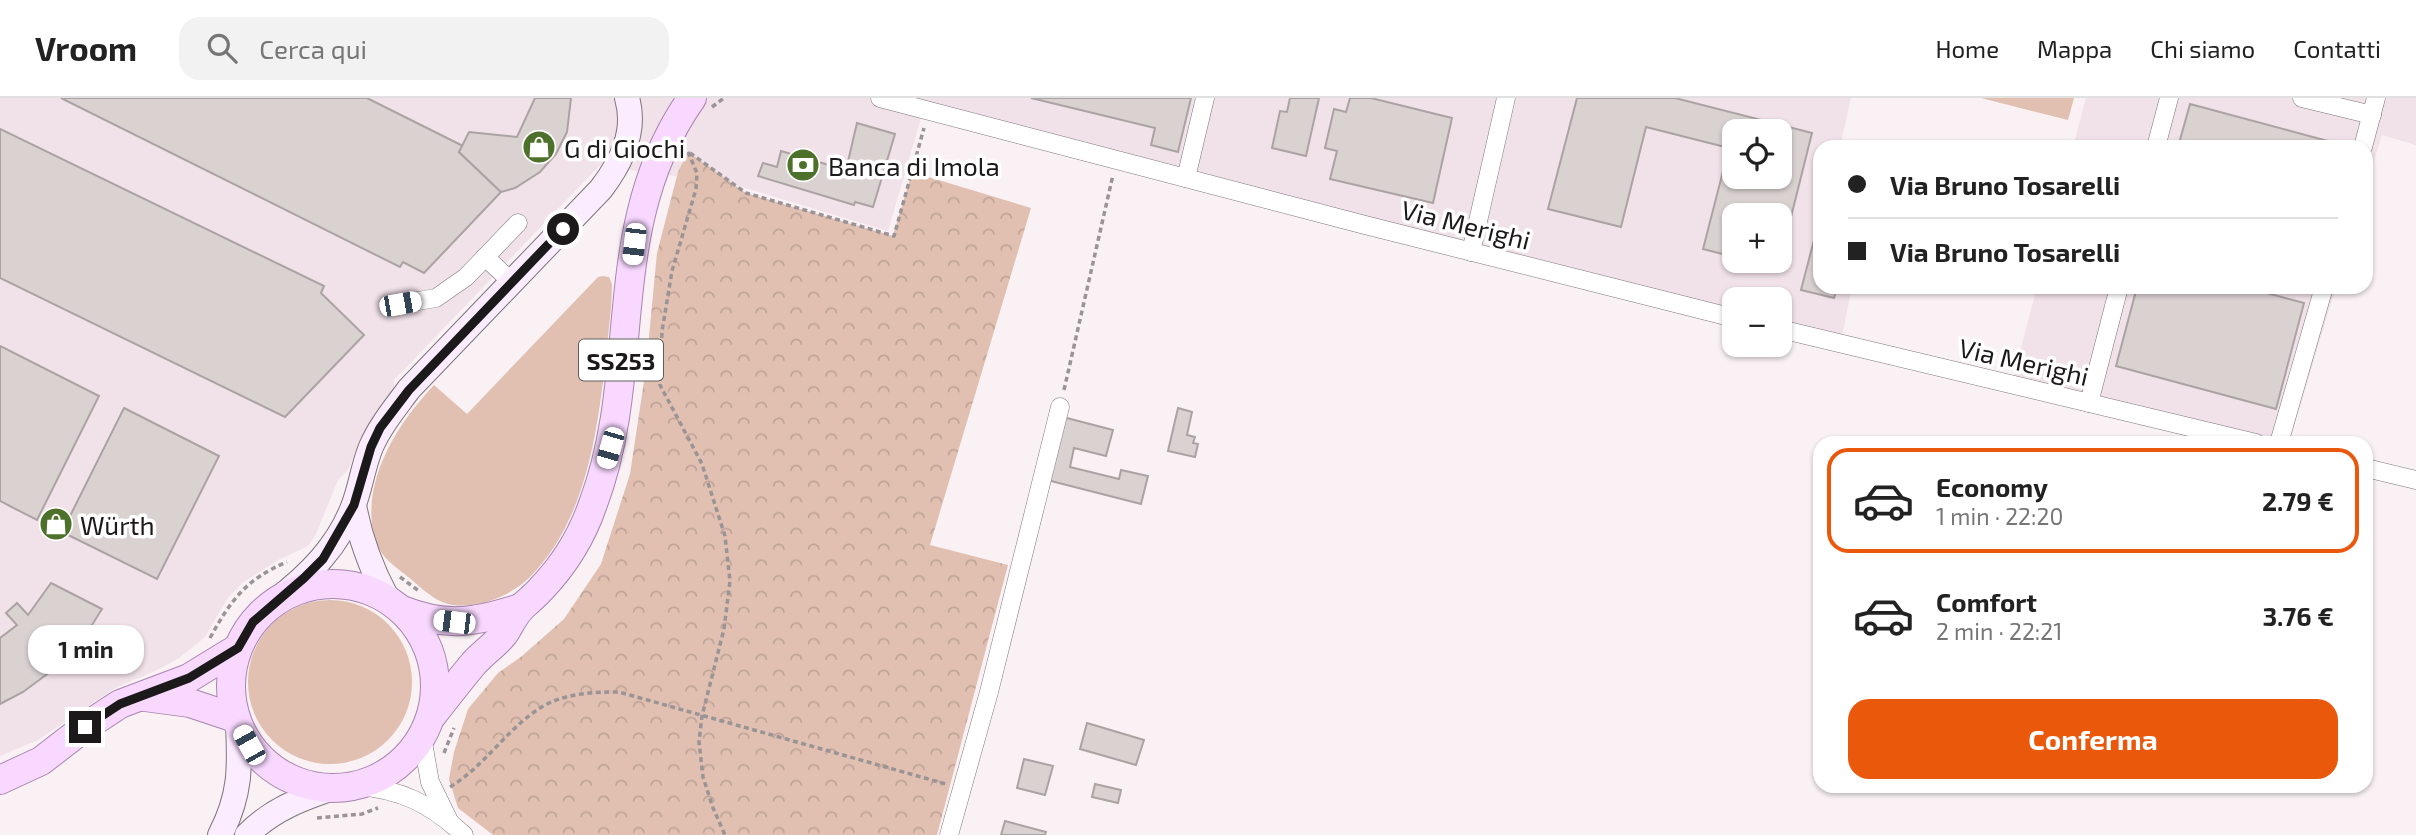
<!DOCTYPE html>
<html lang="it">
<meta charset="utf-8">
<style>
:root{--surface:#fff;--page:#f2f2f2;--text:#222;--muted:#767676;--line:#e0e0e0;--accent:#ea580c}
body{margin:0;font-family:"Exo 2",sans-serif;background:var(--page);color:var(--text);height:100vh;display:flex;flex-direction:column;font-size:26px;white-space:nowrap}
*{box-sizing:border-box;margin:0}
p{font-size:23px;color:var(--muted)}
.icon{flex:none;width:38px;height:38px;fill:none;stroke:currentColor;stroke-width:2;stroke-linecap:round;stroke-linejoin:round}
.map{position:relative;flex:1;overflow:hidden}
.side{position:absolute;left:1813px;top:338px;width:560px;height:357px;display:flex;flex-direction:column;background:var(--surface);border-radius:21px;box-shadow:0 2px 5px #0004}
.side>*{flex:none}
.guide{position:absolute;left:1813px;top:42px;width:560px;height:154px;border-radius:21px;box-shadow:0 2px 5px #0004;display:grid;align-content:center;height:154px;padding:0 35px;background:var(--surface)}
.buttons{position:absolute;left:1722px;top:21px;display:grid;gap:14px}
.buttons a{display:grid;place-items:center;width:70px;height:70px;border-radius:14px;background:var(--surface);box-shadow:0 2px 5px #0004;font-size:35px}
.end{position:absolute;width:32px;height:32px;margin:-16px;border:9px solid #1c191a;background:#fff;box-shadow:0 0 0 4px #fff}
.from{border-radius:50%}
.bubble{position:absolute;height:49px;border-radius:21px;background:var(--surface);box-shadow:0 2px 5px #0004;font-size:23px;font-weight:700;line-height:49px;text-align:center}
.car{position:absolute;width:21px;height:42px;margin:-21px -10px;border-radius:9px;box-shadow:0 0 5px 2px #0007;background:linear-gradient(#fff 24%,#345 0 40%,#fff 0 76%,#345 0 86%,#fff 0)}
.guide b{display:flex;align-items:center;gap:24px;height:66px;font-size:26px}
.guide b+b{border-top:2px solid var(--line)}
.guide i{width:18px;height:18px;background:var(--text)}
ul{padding:12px 0 0;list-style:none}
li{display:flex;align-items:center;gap:21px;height:105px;margin:0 14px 10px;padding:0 21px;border:4px solid transparent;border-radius:21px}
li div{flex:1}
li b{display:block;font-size:26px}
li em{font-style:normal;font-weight:700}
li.on{border-color:var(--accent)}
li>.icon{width:63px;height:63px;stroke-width:1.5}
.cta{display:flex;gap:14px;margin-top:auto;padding:14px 35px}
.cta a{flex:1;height:80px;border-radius:21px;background:var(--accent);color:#fff;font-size:28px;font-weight:700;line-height:80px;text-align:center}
header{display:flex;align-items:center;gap:42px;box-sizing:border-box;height:98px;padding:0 35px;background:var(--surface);border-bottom:2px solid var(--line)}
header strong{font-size:33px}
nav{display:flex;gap:38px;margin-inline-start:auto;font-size:24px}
.search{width:490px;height:63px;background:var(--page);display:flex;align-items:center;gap:18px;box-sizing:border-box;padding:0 24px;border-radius:21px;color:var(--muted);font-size:26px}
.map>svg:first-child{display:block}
</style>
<header>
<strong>Vroom</strong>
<div class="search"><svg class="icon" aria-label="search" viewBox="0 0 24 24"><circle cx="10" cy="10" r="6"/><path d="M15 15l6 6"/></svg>Cerca qui</div>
<nav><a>Home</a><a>Mappa</a><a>Chi siamo</a><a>Contatti</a></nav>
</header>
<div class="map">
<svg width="2416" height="737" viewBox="0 0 2416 737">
<defs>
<pattern id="park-crowns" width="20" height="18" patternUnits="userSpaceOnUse" patternTransform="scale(1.75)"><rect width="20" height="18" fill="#e1c0b1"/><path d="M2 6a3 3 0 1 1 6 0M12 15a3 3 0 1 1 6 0" fill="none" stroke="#c0a498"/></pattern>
</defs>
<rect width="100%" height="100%" fill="#f9f1f4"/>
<!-- built -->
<g fill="#f1e1e8" fill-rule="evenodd">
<path d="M0,0H1851L1840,49H1820V189H1852L1841,243L1780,228V201H1734V217L921,20L888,133L729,85L599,68L394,282V292L362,340L348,372L338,382L316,436L308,448L278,462L242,485L227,501L205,539L179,560L157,572L115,590L38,642L0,658ZM1734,33H1780V79H1734ZM1734,117H1780V163H1734Z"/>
<polygon points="2086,0 2416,0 2416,47 2382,37 2366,88 2366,49 2073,49"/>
<polygon points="2037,189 2336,189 2289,345 2273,345 2011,288"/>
</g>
<!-- green -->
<g fill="#e1c0b1">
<polygon points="1981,0 2074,0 2068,22"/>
<path d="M603,178L609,179L612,186C612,210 608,235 606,259C597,336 586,423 529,480C507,501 464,517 436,501C426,495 416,485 407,478C392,466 379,458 374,438C361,382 398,325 434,287L467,316L598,179Z"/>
<circle cx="330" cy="584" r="82"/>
</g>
<!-- park -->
<polygon fill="url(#park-crowns)" points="688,54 746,95 893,138 912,74 1031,110 930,447 1008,467 937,737 493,737 458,710 449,681 454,654 468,611 498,575 522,558 564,521 601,466 630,376 646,270 657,155 678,74"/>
<!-- building -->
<g fill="#dad1d1" stroke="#aba3a3" stroke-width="2" fill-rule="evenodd">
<polygon points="61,0 367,0 463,48 459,54 501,94 424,175 403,164 400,169"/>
<polygon points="535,0 571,0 567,34 556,56 540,74 515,90 501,94 459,54 469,34 517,39"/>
<polygon points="1031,0 1191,0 1178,54 1151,47 1155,30"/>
<polygon points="1290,0 1319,0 1306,58 1272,50 1280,13 1287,14"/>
<polygon points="1350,0 1371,0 1452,20 1433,105 1330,81 1337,53 1325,50 1334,11 1346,14"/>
<path d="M1577,0H1675L1812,35L1780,163V117H1734V159L1703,151L1729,50L1646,29L1621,129L1548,111ZM1734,33H1780V79H1734Z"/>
<polygon points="2190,6 2350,49 2178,49"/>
<polygon points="857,25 895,36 873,109 855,104 854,107 758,78 763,65 777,69 781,53 846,72"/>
<polygon points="0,31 324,188 321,195 364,237 285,319 0,180"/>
<polygon points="1814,142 1820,144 1820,189 1837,189 1834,200 1801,192"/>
<polygon points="2137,189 2244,189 2304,205 2276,311 2116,268"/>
<polygon points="0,248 99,298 37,422 0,403"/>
<polygon points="124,310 219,358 157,481 62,434"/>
<polygon points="1178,310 1192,314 1187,337 1195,339 1193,345 1198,346 1195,359 1168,353"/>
<polygon points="1063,319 1113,332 1106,358 1074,350 1070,369 1119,381 1121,372 1148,378 1141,406 1047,382"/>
<polygon points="51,485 102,511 85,538 58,568 23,594 0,606 0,540 17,527 6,515 17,505 28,517"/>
<polygon points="1087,625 1144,642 1136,667 1080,651"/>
<polygon points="1024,661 1053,668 1045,697 1017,690"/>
<polygon points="1095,686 1121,692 1118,705 1092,699"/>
<polygon points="1005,723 1046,734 1045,737 1001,737"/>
</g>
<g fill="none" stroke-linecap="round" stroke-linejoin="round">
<defs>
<g id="minor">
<polyline points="880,0 1365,127 1734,220"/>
<polyline points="2302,0 2372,17"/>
<polyline points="2156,49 2169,0"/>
<polyline points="2363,49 2376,0"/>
<polyline points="1186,80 1205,0"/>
<polyline points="1471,154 1506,0"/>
<polyline points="485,159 512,184"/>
<polyline points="400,206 436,200 466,179 518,125"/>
<polyline points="1780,231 2256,345"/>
<polyline points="2089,305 2119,189"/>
<polyline points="2279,345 2324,189"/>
<polyline points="2366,370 2416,382"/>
<polyline points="422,639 430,684 449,723"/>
<path d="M356,688C401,691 431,706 464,737"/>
<polyline points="949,737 989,594 1060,309"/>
</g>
<g id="secondary">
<path d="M354,407C360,441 371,470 387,500"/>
<path d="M274,504C308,478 339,448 354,406C361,388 363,368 371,349C380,328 395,310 409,291L601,91C621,65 637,34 627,0"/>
<path d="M220,737C241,697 240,669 238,626"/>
<path d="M247,737C271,712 301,701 333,690"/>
</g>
<g id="primary">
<circle cx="333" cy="588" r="102"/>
<path d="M402,512C447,530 476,524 520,510"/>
<polyline points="145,599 190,605 235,620"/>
<path d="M431,619C445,601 459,583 474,565C483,555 495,547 504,536C510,527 514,517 522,509C528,503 535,498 541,491C564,467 582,438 593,406C644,271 602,127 692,0"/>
<polyline points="0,682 41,663 85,629 120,606 189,580 238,550"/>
</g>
</defs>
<!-- minor casing -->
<use href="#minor" stroke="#7d7679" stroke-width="19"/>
<!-- secondary casing -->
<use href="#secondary" stroke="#7d7679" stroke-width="26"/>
<!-- primary casing -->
<use href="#primary" stroke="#a884af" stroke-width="30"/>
<!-- path -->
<g stroke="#9a9496" stroke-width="3.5" stroke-dasharray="5 3.5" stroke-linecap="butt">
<polyline points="712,9 724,0"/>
<polyline points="688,54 697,75 696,91 672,173 662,233 660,287 702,366 725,438 730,483 724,531 702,618 699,644 703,679 713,710 725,737"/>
<polyline points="690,55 746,95 894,138 924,30"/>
<polyline points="1064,292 1113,77"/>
<polyline points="400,479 419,493"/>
<path d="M210,540C231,502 246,481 287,464"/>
<polyline points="444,655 454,630"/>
<path d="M450,689C487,667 511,624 549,605C571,595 595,594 619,594L946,686"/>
<polyline points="317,720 362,716 378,710"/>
</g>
<!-- minor -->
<use href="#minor" stroke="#fff" stroke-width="18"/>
<!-- secondary -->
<use href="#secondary" stroke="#fbecff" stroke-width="24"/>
<!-- primary -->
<use href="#primary" stroke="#f8d8ff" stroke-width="28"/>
</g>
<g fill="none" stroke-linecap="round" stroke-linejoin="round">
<!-- route -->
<polyline stroke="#1c191a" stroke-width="9" points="85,629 120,606 189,580 238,550 253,524 304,480 323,461 354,407 371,349 380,330 409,292 563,131"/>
</g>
<!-- icons -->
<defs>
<symbol id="shop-disc" viewBox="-11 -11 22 22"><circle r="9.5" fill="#4d712a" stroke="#fff"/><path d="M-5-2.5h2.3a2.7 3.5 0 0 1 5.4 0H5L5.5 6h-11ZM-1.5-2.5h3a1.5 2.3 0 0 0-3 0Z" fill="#fff"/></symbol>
<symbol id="bank-disc" viewBox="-11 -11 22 22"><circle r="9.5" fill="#4d712a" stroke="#fff"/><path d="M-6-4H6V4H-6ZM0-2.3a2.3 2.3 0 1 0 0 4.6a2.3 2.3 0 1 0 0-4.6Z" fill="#fff"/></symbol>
</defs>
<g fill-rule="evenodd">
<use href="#shop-disc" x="520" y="30" width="38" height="38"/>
<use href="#bank-disc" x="784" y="48" width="38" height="38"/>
<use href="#shop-disc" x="37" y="407" width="38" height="38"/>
</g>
<g text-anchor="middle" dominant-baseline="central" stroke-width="7" stroke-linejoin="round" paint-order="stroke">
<!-- shield labels -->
<rect fill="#fff" stroke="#605e5f" stroke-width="2" x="579" y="241.5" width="84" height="41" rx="5"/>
<g font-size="24" font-weight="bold" fill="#1c191a">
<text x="621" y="262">SS253</text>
</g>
<!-- poi labels -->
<g font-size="26" fill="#1c191a" stroke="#fff" text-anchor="start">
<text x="564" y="49">G di Giochi</text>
<text x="828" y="67">Banca di Imola</text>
<text x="80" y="426">Würth</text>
</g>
<!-- street labels -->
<g font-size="26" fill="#1c191a" stroke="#fff">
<text transform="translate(1466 126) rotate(14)">Via Merighi</text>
<text transform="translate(2024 263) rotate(13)">Via Merighi</text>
</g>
</g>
</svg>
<div class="buttons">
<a><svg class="icon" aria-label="locate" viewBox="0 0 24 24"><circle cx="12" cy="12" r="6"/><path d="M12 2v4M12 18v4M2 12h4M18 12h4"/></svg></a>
<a>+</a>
<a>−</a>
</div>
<i class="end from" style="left:563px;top:131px"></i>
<i class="end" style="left:85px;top:629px"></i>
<div class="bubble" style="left:28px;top:527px;width:116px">1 min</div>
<i class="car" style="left:634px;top:146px;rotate:187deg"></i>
<i class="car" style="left:400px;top:206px;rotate:80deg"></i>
<i class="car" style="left:610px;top:350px;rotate:196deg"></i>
<i class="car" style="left:454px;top:524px;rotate:277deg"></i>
<i class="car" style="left:249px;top:647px;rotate:331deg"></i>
<div class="guide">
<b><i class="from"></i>Via Bruno Tosarelli</b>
<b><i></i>Via Bruno Tosarelli</b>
</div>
<section class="side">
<ul>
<li class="on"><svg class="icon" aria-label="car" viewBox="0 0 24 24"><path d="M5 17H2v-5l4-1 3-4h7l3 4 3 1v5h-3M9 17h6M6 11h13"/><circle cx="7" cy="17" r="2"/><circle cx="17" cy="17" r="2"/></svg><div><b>Economy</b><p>1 min · 22:20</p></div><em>2.79 €</em></li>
<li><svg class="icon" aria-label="car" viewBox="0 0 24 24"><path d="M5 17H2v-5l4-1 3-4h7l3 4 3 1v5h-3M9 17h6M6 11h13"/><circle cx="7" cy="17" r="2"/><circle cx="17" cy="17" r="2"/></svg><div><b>Comfort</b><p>2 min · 22:21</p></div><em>3.76 €</em></li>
</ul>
<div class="cta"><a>Conferma</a></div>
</section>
</div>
